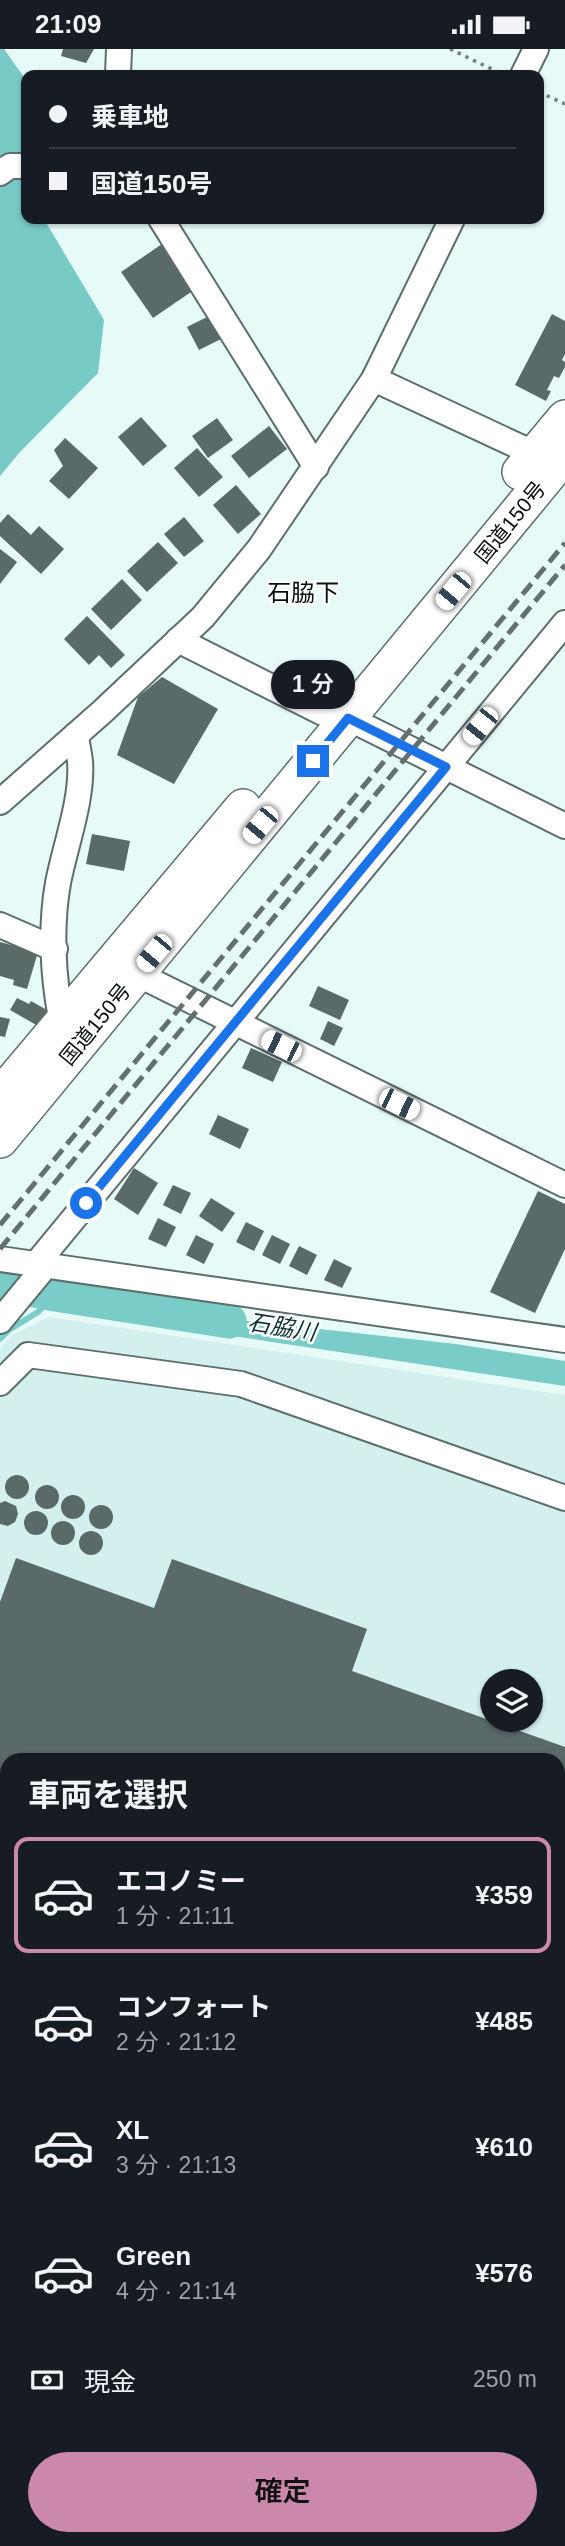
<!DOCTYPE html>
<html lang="ja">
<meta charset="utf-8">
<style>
:root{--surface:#171b24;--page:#242831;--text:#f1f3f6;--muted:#9ea1a6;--line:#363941;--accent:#cb88ab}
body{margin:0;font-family:Helvetica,"Noto Sans JP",sans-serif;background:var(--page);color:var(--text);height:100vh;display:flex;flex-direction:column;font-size:26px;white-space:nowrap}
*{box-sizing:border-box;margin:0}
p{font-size:23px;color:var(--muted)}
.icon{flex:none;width:38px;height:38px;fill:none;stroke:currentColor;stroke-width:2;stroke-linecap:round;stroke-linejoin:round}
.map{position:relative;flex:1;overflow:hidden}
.sheet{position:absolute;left:0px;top:1704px;width:565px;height:793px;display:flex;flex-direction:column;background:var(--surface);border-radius:21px 21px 0 0;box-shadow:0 2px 5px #0004}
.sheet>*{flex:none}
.hud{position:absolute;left:21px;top:21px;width:523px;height:154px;border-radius:14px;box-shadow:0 2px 5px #0004;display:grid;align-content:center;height:154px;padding:0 28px;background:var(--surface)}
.tools{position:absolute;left:480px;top:1620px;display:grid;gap:14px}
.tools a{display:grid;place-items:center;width:63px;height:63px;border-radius:50%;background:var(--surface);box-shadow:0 2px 5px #0004;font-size:35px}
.end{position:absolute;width:32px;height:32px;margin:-16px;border:9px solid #1a73e8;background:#fff;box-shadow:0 0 0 4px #fff}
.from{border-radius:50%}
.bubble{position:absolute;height:49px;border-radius:24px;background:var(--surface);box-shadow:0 2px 5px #0004;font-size:23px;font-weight:600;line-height:49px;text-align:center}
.car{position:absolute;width:21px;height:42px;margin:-21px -10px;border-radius:9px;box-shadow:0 0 5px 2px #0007;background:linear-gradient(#fff 24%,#345 0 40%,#fff 0 76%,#345 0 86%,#fff 0)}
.hud b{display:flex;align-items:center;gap:24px;height:66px;font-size:26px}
.hud b+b{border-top:2px solid var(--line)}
.hud i{width:18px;height:18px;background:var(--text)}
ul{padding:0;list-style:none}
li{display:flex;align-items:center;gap:21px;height:116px;margin:0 14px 10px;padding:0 14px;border:4px solid transparent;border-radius:14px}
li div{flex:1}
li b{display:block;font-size:26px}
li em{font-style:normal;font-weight:600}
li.on{border-color:var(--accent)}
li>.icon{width:63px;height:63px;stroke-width:1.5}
h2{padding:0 28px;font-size:32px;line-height:84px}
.pay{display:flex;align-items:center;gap:18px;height:77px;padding:0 28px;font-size:26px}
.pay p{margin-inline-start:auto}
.action{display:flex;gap:14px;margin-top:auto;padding:14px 28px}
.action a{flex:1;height:80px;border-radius:42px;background:var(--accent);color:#111;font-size:28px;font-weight:600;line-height:80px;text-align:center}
.status{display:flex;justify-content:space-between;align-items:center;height:49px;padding:0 35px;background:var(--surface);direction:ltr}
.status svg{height:19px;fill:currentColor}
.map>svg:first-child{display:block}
</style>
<div class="status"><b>21:09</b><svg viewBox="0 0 49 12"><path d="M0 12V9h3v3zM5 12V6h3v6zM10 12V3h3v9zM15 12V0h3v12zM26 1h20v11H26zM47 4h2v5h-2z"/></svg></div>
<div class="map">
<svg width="565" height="2497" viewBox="0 0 565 2497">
<rect width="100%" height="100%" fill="#e6faf8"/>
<!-- built -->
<path fill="#d3f0ee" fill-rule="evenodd" d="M49,1268L565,1346V2497H0V1299L12,1286ZM492,1633H530V1671H492ZM7,1712H558V2490H7Z"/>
<!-- forest -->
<polygon fill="#78cac6" points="0,0 4,0 26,31 26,170 44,170 104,271 98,324 20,403 0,427"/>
<!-- water -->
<polygon fill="#79ccc7" points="0,1232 58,1251 456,1295 565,1312 565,1337 0,1252"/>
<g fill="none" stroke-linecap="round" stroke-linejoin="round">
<!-- stream -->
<polyline stroke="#79ccc7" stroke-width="6" points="0,1290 9,1281 38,1263 55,1245"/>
<!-- river -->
<polyline stroke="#79ccc7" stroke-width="35" points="0,1234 55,1245 229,1272"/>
</g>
<!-- building -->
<g fill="#596a69">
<polygon points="63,0 94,0 86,14 61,7"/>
<polygon points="162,195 194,241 153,269 121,223"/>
<polygon points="552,265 565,272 565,305 562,311 565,313 565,318 559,329 554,327 547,341 551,342 546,352 515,336"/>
<polygon points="211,266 223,289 199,301 187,278"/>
<polygon points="141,368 167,397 143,417 118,388"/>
<polygon points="217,369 233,391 208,409 192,387"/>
<polygon points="269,377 287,400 249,429 231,407"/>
<polygon points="65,389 98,419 69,450 49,432 63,417 54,401"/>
<polygon points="197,399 223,428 199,448 174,419"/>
<polygon points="236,436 261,465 238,485 213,456"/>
<polygon points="8,465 31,486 39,477 64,500 41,525 0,487 0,474"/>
<polygon points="184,468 204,492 184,508 164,485"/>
<polygon points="158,493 178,514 147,543 127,522"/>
<polygon points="0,500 17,513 0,535"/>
<polygon points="122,530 142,551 111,581 91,560"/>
<polygon points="87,567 125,606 111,619 99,606 89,616 64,590"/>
<polygon points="162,628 218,660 174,735 117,706 138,648"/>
<polygon points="92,785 130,792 124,822 86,815"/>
<polygon points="0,893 38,903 27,940 13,936 14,931 0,927"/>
<polygon points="318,937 349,951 340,971 309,957"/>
<polygon points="17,949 29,955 31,952 47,961 38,977 10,961"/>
<polygon points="0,968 10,970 5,988 0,987"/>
<polygon points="328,972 343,979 334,997 320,990"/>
<polygon points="251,999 282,1013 273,1033 242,1019"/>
<polygon points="218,1066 249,1080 240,1100 209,1085"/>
<polygon points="134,1119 158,1134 138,1166 114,1150"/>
<polygon points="173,1136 191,1144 181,1165 163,1156"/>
<polygon points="538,1142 565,1155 565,1200 535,1264 490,1243"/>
<polygon points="211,1149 235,1164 222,1183 199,1167"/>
<polygon points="158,1169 176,1178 166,1198 148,1190"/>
<polygon points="246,1173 264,1182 254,1202 236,1193"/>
<polygon points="196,1186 214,1195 204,1215 186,1206"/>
<polygon points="272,1186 290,1195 280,1215 262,1206"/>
<polygon points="299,1197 317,1206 307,1226 289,1217"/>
<polygon points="334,1210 352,1219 342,1239 324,1231"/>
<circle cx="17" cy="1438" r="12"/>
<circle cx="47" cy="1448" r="12"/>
<circle cx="73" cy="1458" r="12"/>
<polygon points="5,1452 16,1457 18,1465 15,1473 8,1477 0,1475 0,1454"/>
<circle cx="101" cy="1468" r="12"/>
<circle cx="36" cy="1474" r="12"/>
<circle cx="63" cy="1484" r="12"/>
<circle cx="91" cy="1494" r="12"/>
<polygon points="16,1509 154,1559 172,1510 367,1580 352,1622 565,1698 565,2497 453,2497 435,2491 558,2490 558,1712 7,1712 7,1754 0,1751 0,1553"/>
<polygon points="7,2031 7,2055 6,2055 0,2053 0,2033"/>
<polygon points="0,2110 7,2112 7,2240 0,2237"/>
<polygon points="0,2259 7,2261 7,2331 0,2329"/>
<polygon points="174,2490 200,2490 200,2495 199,2497 175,2497"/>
<polygon points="247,2490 287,2490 285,2497 245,2497"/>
</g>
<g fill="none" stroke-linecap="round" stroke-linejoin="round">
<defs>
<g id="minor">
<polyline points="118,26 119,0"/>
<polyline points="523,26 536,0"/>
<polyline points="0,124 10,117 26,117"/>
<polyline points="161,170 316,418"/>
<polyline points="374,330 535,405"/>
<polyline points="178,591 323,664"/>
<polyline points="348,669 565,777"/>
<polyline points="0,753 102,663 203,568 259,500 374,330 452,170"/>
<polyline points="0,876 55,900"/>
<polyline points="137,925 565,1136"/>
<path d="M62,974C53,930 50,879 58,834C65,797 83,750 80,712C79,704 77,695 76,686"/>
<polyline points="0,1210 565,1291"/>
<polyline points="37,1214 565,574"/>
<polyline points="0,1272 47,1215"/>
<polyline points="0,1334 28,1306 241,1335 565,1449"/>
<polyline points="18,2490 36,2497"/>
</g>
<g id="highway">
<polyline points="520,423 565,369"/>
<polyline points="0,1047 243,758"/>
<polyline points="0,1091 565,406"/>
</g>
</defs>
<!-- minor casing -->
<use href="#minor" stroke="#5c6e6c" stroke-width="28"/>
<!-- highway casing -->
<use href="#highway" stroke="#5c6e6c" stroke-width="38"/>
<!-- path -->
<g stroke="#768382" stroke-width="3.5" stroke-dasharray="3.5 5" stroke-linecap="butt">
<polyline points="450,0 502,25"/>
<polyline points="539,43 565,55"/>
</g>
<!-- minor -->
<use href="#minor" stroke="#fff" stroke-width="24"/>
<!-- highway -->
<use href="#highway" stroke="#fff" stroke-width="35"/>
<!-- rail -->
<g stroke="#64706f" stroke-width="5" stroke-dasharray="14 7" stroke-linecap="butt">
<polyline points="0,1176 565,494"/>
<polyline points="0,1200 565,516"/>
</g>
</g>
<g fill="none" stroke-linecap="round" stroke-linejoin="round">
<!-- route -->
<polyline stroke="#1a73e8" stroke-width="9" points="86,1154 446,718 348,669 313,712"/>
</g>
<g text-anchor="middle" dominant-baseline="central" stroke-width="5" stroke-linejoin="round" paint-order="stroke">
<!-- street labels -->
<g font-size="21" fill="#080f0e" stroke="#fff">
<text transform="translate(510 473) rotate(-51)">国道150号</text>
<text transform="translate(95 975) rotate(-51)">国道150号</text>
</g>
<!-- water labels -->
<g font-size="23" font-style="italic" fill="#0a3432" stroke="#fff">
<text transform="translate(282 1278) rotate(9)">石脇川</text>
</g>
<!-- quarter labels -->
<g font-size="24" fill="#080f0e" stroke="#fff">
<text x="303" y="543">石脇下</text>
</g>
</g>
</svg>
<div class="tools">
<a><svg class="icon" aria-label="layers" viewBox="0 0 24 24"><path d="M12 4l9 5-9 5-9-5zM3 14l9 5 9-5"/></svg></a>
</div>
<i class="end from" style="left:86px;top:1154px"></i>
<i class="end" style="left:313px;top:712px"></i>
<div class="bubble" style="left:271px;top:611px;width:84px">1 分</div>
<i class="car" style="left:453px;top:542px;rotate:220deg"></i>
<i class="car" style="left:480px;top:677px;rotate:219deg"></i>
<i class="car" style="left:260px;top:776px;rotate:220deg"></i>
<i class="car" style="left:154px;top:904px;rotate:220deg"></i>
<i class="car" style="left:281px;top:997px;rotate:296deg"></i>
<i class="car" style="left:399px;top:1055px;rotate:116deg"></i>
<div class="hud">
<b><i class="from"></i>乗車地</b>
<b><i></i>国道150号</b>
</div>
<section class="sheet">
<h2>車両を選択</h2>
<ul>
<li class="on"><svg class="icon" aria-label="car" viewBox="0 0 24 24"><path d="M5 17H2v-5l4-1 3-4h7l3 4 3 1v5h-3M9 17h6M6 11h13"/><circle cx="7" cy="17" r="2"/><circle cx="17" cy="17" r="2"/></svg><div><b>エコノミー</b><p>1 分 · 21:11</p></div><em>¥359</em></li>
<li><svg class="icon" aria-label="car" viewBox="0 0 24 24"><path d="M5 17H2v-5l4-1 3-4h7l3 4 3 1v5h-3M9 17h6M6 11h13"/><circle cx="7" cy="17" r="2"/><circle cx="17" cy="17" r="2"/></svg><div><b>コンフォート</b><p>2 分 · 21:12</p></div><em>¥485</em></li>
<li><svg class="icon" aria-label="car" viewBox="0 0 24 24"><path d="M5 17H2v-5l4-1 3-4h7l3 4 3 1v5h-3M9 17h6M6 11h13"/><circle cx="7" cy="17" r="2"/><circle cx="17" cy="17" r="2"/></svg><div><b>XL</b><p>3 分 · 21:13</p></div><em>¥610</em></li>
<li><svg class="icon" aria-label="car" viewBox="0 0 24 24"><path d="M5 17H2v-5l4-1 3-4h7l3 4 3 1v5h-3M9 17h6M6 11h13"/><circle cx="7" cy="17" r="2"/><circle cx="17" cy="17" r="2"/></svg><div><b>Green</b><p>4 分 · 21:14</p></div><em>¥576</em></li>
</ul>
<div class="pay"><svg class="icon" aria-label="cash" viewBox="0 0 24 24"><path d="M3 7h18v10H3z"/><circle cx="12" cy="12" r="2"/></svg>現金<p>250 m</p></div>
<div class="action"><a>確定</a></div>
</section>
</div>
